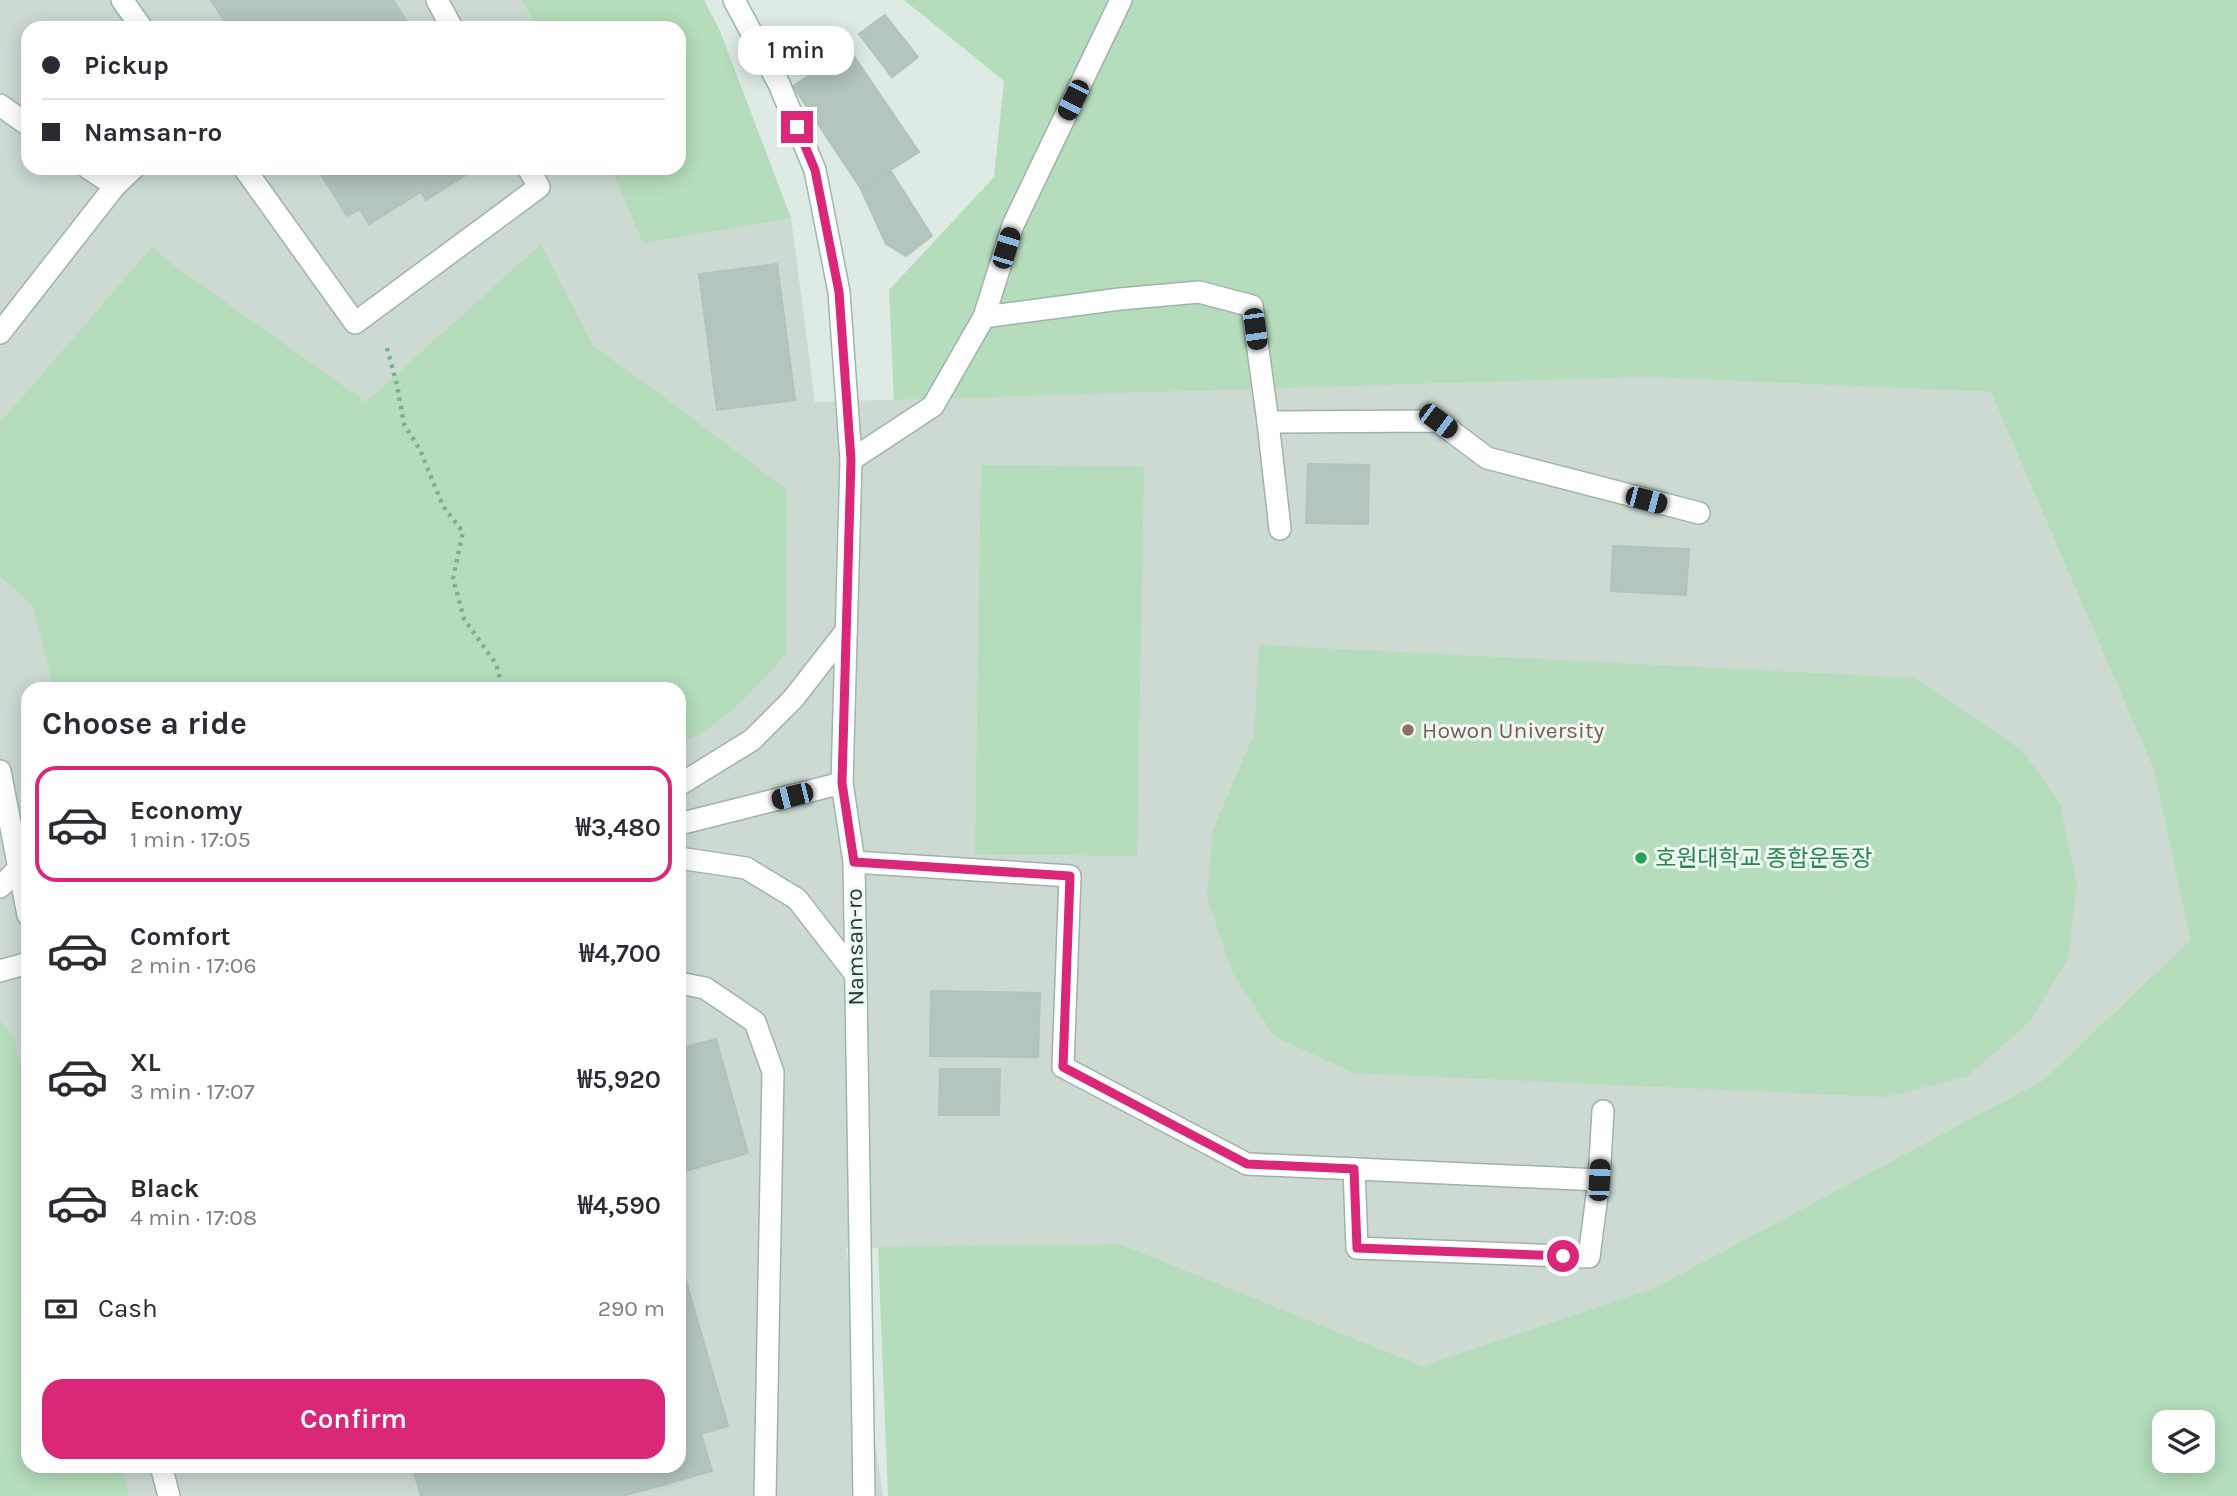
<!DOCTYPE html>
<meta charset="utf-8">
<style>
:root{--surface:#fff;--page:#f2f2f3;--text:#2b2b33;--muted:#7c7c81;--line:#e1e1e2;--accent:#db2777}
body{margin:0;font-family:Karla,"Noto Sans KR",sans-serif;background:var(--page);color:var(--text);height:100vh;display:flex;flex-direction:column;font-size:26px;white-space:nowrap}
*{box-sizing:border-box;margin:0}
p{font-size:23px;color:var(--muted)}
.icon{flex:none;width:38px;height:38px;fill:none;stroke:currentColor;stroke-width:2;stroke-linecap:round;stroke-linejoin:round}
.map{position:relative;flex:1;overflow:hidden}
.sheet{position:absolute;left:21px;top:682px;width:665px;height:791px;display:flex;flex-direction:column;background:var(--surface);border-radius:21px;box-shadow:0 4px 18px #0003}
.sheet>*{flex:none}
.top-card{position:absolute;left:21px;top:21px;width:665px;height:154px;border-radius:21px;box-shadow:0 4px 18px #0003;display:grid;align-content:center;height:154px;padding:0 21px;background:var(--surface)}
.controls{position:absolute;left:2152px;top:1410px;display:grid;gap:14px}
.controls a{display:grid;place-items:center;width:63px;height:63px;border-radius:14px;background:var(--surface);box-shadow:0 4px 18px #0003;font-size:35px}
.end{position:absolute;width:32px;height:32px;margin:-16px;border:9px solid #db2777;background:#fff;box-shadow:0 0 0 4px #fff}
.from{border-radius:50%}
.bubble{position:absolute;height:49px;border-radius:21px;background:var(--surface);box-shadow:0 4px 18px #0003;font-size:23px;font-weight:600;line-height:49px;text-align:center}
.car{position:absolute;width:21px;height:42px;margin:-21px -10px;border-radius:9px;box-shadow:0 0 5px 2px #0007;background:linear-gradient(#222 24%,#8ab4d8 0 40%,#222 0 76%,#8ab4d8 0 86%,#222 0)}
.top-card b{display:flex;align-items:center;gap:24px;height:66px;font-size:26px}
.top-card b+b{border-top:2px solid var(--line)}
.top-card i{width:18px;height:18px;background:var(--text)}
ul{padding:0;list-style:none}
li{display:flex;align-items:center;gap:21px;height:116px;margin:0 14px 10px;padding:0 7px;border:4px solid transparent;border-radius:21px}
li div{flex:1}
li b{display:block;font-size:26px}
li em{font-style:normal;font-weight:600}
li.active{border-color:var(--accent)}
li>.icon{width:63px;height:63px;stroke-width:1.5}
h2{padding:0 21px;font-size:32px;line-height:84px}
.pay{display:flex;align-items:center;gap:18px;height:77px;padding:0 21px;font-size:26px}
.pay p{margin-inline-start:auto}
.primary-button{display:flex;gap:14px;margin-top:auto;padding:14px 21px}
.primary-button a{flex:1;height:80px;border-radius:21px;background:var(--accent);color:#fff;font-size:28px;font-weight:600;line-height:80px;text-align:center}
.map>svg:first-child{display:block}
</style>
<div class="map">
<svg width="2237" height="1496" viewBox="0 0 2237 1496">
<rect width="100%" height="100%" fill="#deeae4"/>
<!-- built -->
<path fill="#ccdad2" fill-rule="evenodd" d="M0,0H522L537,28H28V168H611L643,242L791,218L815,402L1648,377L1992,392L2154,770L2190,940L2045,1079L1656,1287L1423,1366L1120,1244L846,1248L883,1496H0ZM28,690H679V1466H28Z"/>
<!-- green -->
<g fill="#b5ddbc" fill-rule="evenodd">
<polygon points="522,0 704,0 720,31 791,218 643,243 611,168 679,168 679,28 537,28"/>
<path d="M904,0H2237V1496H888L878,1247L1120,1244L1423,1366L1656,1287L2045,1079L2190,940L2154,770L1991,392L1648,377L894,400L889,290L994,177L1004,81ZM2165,1423H2203V1461H2165Z"/>
<path d="M541,244L592,345L657,392L787,490L786,654C759,683 718,733 679,742V690L54,689L33,606L0,576V423L152,247L175,266L366,402Z"/>
<polygon points="981,465 1144,467 1137,856 975,854"/>
<polygon points="1259,645 1914,678 2023,751 2060,804 2077,885 2068,959 2029,1022 1968,1076 1886,1097 1354,1073 1275,1037 1232,972 1207,897 1213,830 1254,734"/>
<polygon points="0,1021 13,1035 28,1095 28,1466 122,1467 129,1496 0,1496"/>
</g>
<!-- building -->
<g fill="#b3c5bc" stroke="#b0c4ba" stroke-width="2">
<polygon points="211,0 393,0 411,28 229,28"/>
<polygon points="885,15 918,57 892,77 859,34"/>
<polygon points="849,49 919,152 861,189 793,86"/>
<polygon points="317,168 466,168 469,173 426,200 421,192 369,224 360,209 347,216"/>
<polygon points="890,170 932,236 906,256 886,244 861,189"/>
<polygon points="777,264 795,400 717,410 699,274"/>
<polygon points="1308,464 1369,465 1368,524 1306,523"/>
<polygon points="1613,546 1689,549 1686,595 1611,591"/>
<polygon points="931,991 1040,993 1038,1057 930,1056"/>
<polygon points="716,1039 748,1153 679,1173 679,1049"/>
<polygon points="940,1069 1000,1069 999,1115 939,1115"/>
<polygon points="679,1257 728,1426 701,1434 712,1471 623,1496 421,1496 412,1466 679,1466"/>
</g>
<g fill="none" stroke-linecap="round" stroke-linejoin="round">
<defs>
<g id="lane">
<polyline points="122,0 142,28"/>
<polyline points="437,0 452,28"/>
<polyline points="0,105 28,125"/>
<polyline points="88,168 115,186"/>
<polyline points="244,168 355,323 539,187 528,168"/>
<polyline points="0,333 115,186 134,168"/>
<polyline points="0,771 28,915"/>
<polyline points="679,785 752,740 793,699 846,631"/>
<polyline points="679,824 842,783"/>
<polyline points="679,858 746,868 797,899 856,975"/>
<polyline points="854,862 1070,876 1063,1067 1247,1164 1599,1180"/>
<polyline points="0,887 19,868"/>
<polyline points="0,971 28,963"/>
<polyline points="679,983 705,988 755,1022 773,1072 765,1496"/>
<polyline points="1354,1169 1357,1248 1589,1257 1599,1180 1603,1111"/>
<polyline points="161,1466 169,1496"/>
</g>
<g id="street">
<polyline points="984,317 1013,225 1121,0"/>
<polyline points="1268,422 1280,529"/>
<polyline points="851,460 933,406 984,317 1120,299 1199,292 1252,306 1268,422 1438,421 1487,458 1699,513"/>
</g>
<polyline id="secondary" points="734,0 779,84 815,170 839,292 851,460 842,783 854,862 864,1496"/>
</defs>
<!-- lane casing -->
<use href="#lane" stroke="#a1b2ab" stroke-width="24"/>
<!-- street casing -->
<use href="#street" stroke="#a1b2ab" stroke-width="24"/>
<!-- secondary casing -->
<use href="#secondary" stroke="#9cb7ab" stroke-width="24"/>
<!-- path -->
<polyline stroke="#7cb09b" stroke-width="4.5" stroke-dasharray="3.5 5" stroke-linecap="butt" points="387,348 397,385 404,424 420,450 443,506 463,532 453,578 464,619 496,664 503,690"/>
<!-- lane -->
<use href="#lane" stroke="#fff" stroke-width="21"/>
<!-- street -->
<use href="#street" stroke="#fff" stroke-width="21"/>
<!-- secondary -->
<use href="#secondary" stroke="#fff" stroke-width="21"/>
</g>
<g fill="none" stroke-linecap="round" stroke-linejoin="round">
<!-- route -->
<polyline stroke="#db2777" stroke-width="9" points="797,127 815,170 839,292 851,460 842,783 854,862 1070,876 1063,1067 1247,1164 1354,1169 1357,1248 1563,1256"/>
</g>
<!-- markers -->
<circle fill="#8d6e63" stroke="#eef7f2" stroke-width="2.5" cx="1408" cy="730" r="7"/>
<circle fill="#2e9e5b" stroke="#eef7f2" stroke-width="2.5" cx="1641" cy="858" r="7"/>
<g text-anchor="middle" dominant-baseline="central" stroke-width="6" stroke-linejoin="round" paint-order="stroke">
<!-- education labels -->
<g font-size="23" fill="#785e54" stroke="#eef7f2" text-anchor="start">
<text x="1422" y="730">Howon University</text>
</g>
<!-- leisure labels -->
<g font-size="23" fill="#27864d" stroke="#eef7f2" text-anchor="start">
<text x="1655" y="858">호원대학교 종합운동장</text>
</g>
<!-- street labels -->
<g font-size="23" fill="#1e3b31" stroke="#eef7f2">
<text transform="translate(855 947) rotate(-91)">Namsan-ro</text>
</g>
</g>
</svg>
<div class="controls">
<a><svg class="icon" aria-label="layers" viewBox="0 0 24 24"><path d="M12 4l9 5-9 5-9-5zM3 14l9 5 9-5"/></svg></a>
</div>
<i class="end from" style="left:1563px;top:1256px"></i>
<i class="end" style="left:797px;top:127px"></i>
<div class="bubble" style="left:738px;top:26px;width:116px">1 min</div>
<i class="car" style="left:1073px;top:100px;rotate:206deg"></i>
<i class="car" style="left:1006px;top:248px;rotate:17deg"></i>
<i class="car" style="left:1255px;top:329px;rotate:172deg"></i>
<i class="car" style="left:1438px;top:421px;rotate:127deg"></i>
<i class="car" style="left:1646px;top:500px;rotate:105deg"></i>
<i class="car" style="left:792px;top:796px;rotate:256deg"></i>
<i class="car" style="left:1599px;top:1180px;rotate:3deg"></i>
<div class="top-card">
<b><i class="from"></i>Pickup</b>
<b><i></i>Namsan-ro</b>
</div>
<section class="sheet">
<h2>Choose a ride</h2>
<ul>
<li class="active"><svg class="icon" aria-label="car" viewBox="0 0 24 24"><path d="M5 17H2v-5l4-1 3-4h7l3 4 3 1v5h-3M9 17h6M6 11h13"/><circle cx="7" cy="17" r="2"/><circle cx="17" cy="17" r="2"/></svg><div><b>Economy</b><p>1 min · 17:05</p></div><em>₩3,480</em></li>
<li><svg class="icon" aria-label="car" viewBox="0 0 24 24"><path d="M5 17H2v-5l4-1 3-4h7l3 4 3 1v5h-3M9 17h6M6 11h13"/><circle cx="7" cy="17" r="2"/><circle cx="17" cy="17" r="2"/></svg><div><b>Comfort</b><p>2 min · 17:06</p></div><em>₩4,700</em></li>
<li><svg class="icon" aria-label="car" viewBox="0 0 24 24"><path d="M5 17H2v-5l4-1 3-4h7l3 4 3 1v5h-3M9 17h6M6 11h13"/><circle cx="7" cy="17" r="2"/><circle cx="17" cy="17" r="2"/></svg><div><b>XL</b><p>3 min · 17:07</p></div><em>₩5,920</em></li>
<li><svg class="icon" aria-label="car" viewBox="0 0 24 24"><path d="M5 17H2v-5l4-1 3-4h7l3 4 3 1v5h-3M9 17h6M6 11h13"/><circle cx="7" cy="17" r="2"/><circle cx="17" cy="17" r="2"/></svg><div><b>Black</b><p>4 min · 17:08</p></div><em>₩4,590</em></li>
</ul>
<div class="pay"><svg class="icon" aria-label="cash" viewBox="0 0 24 24"><path d="M3 7h18v10H3z"/><circle cx="12" cy="12" r="2"/></svg>Cash<p>290 m</p></div>
<div class="primary-button"><a>Confirm</a></div>
</section>
</div>
